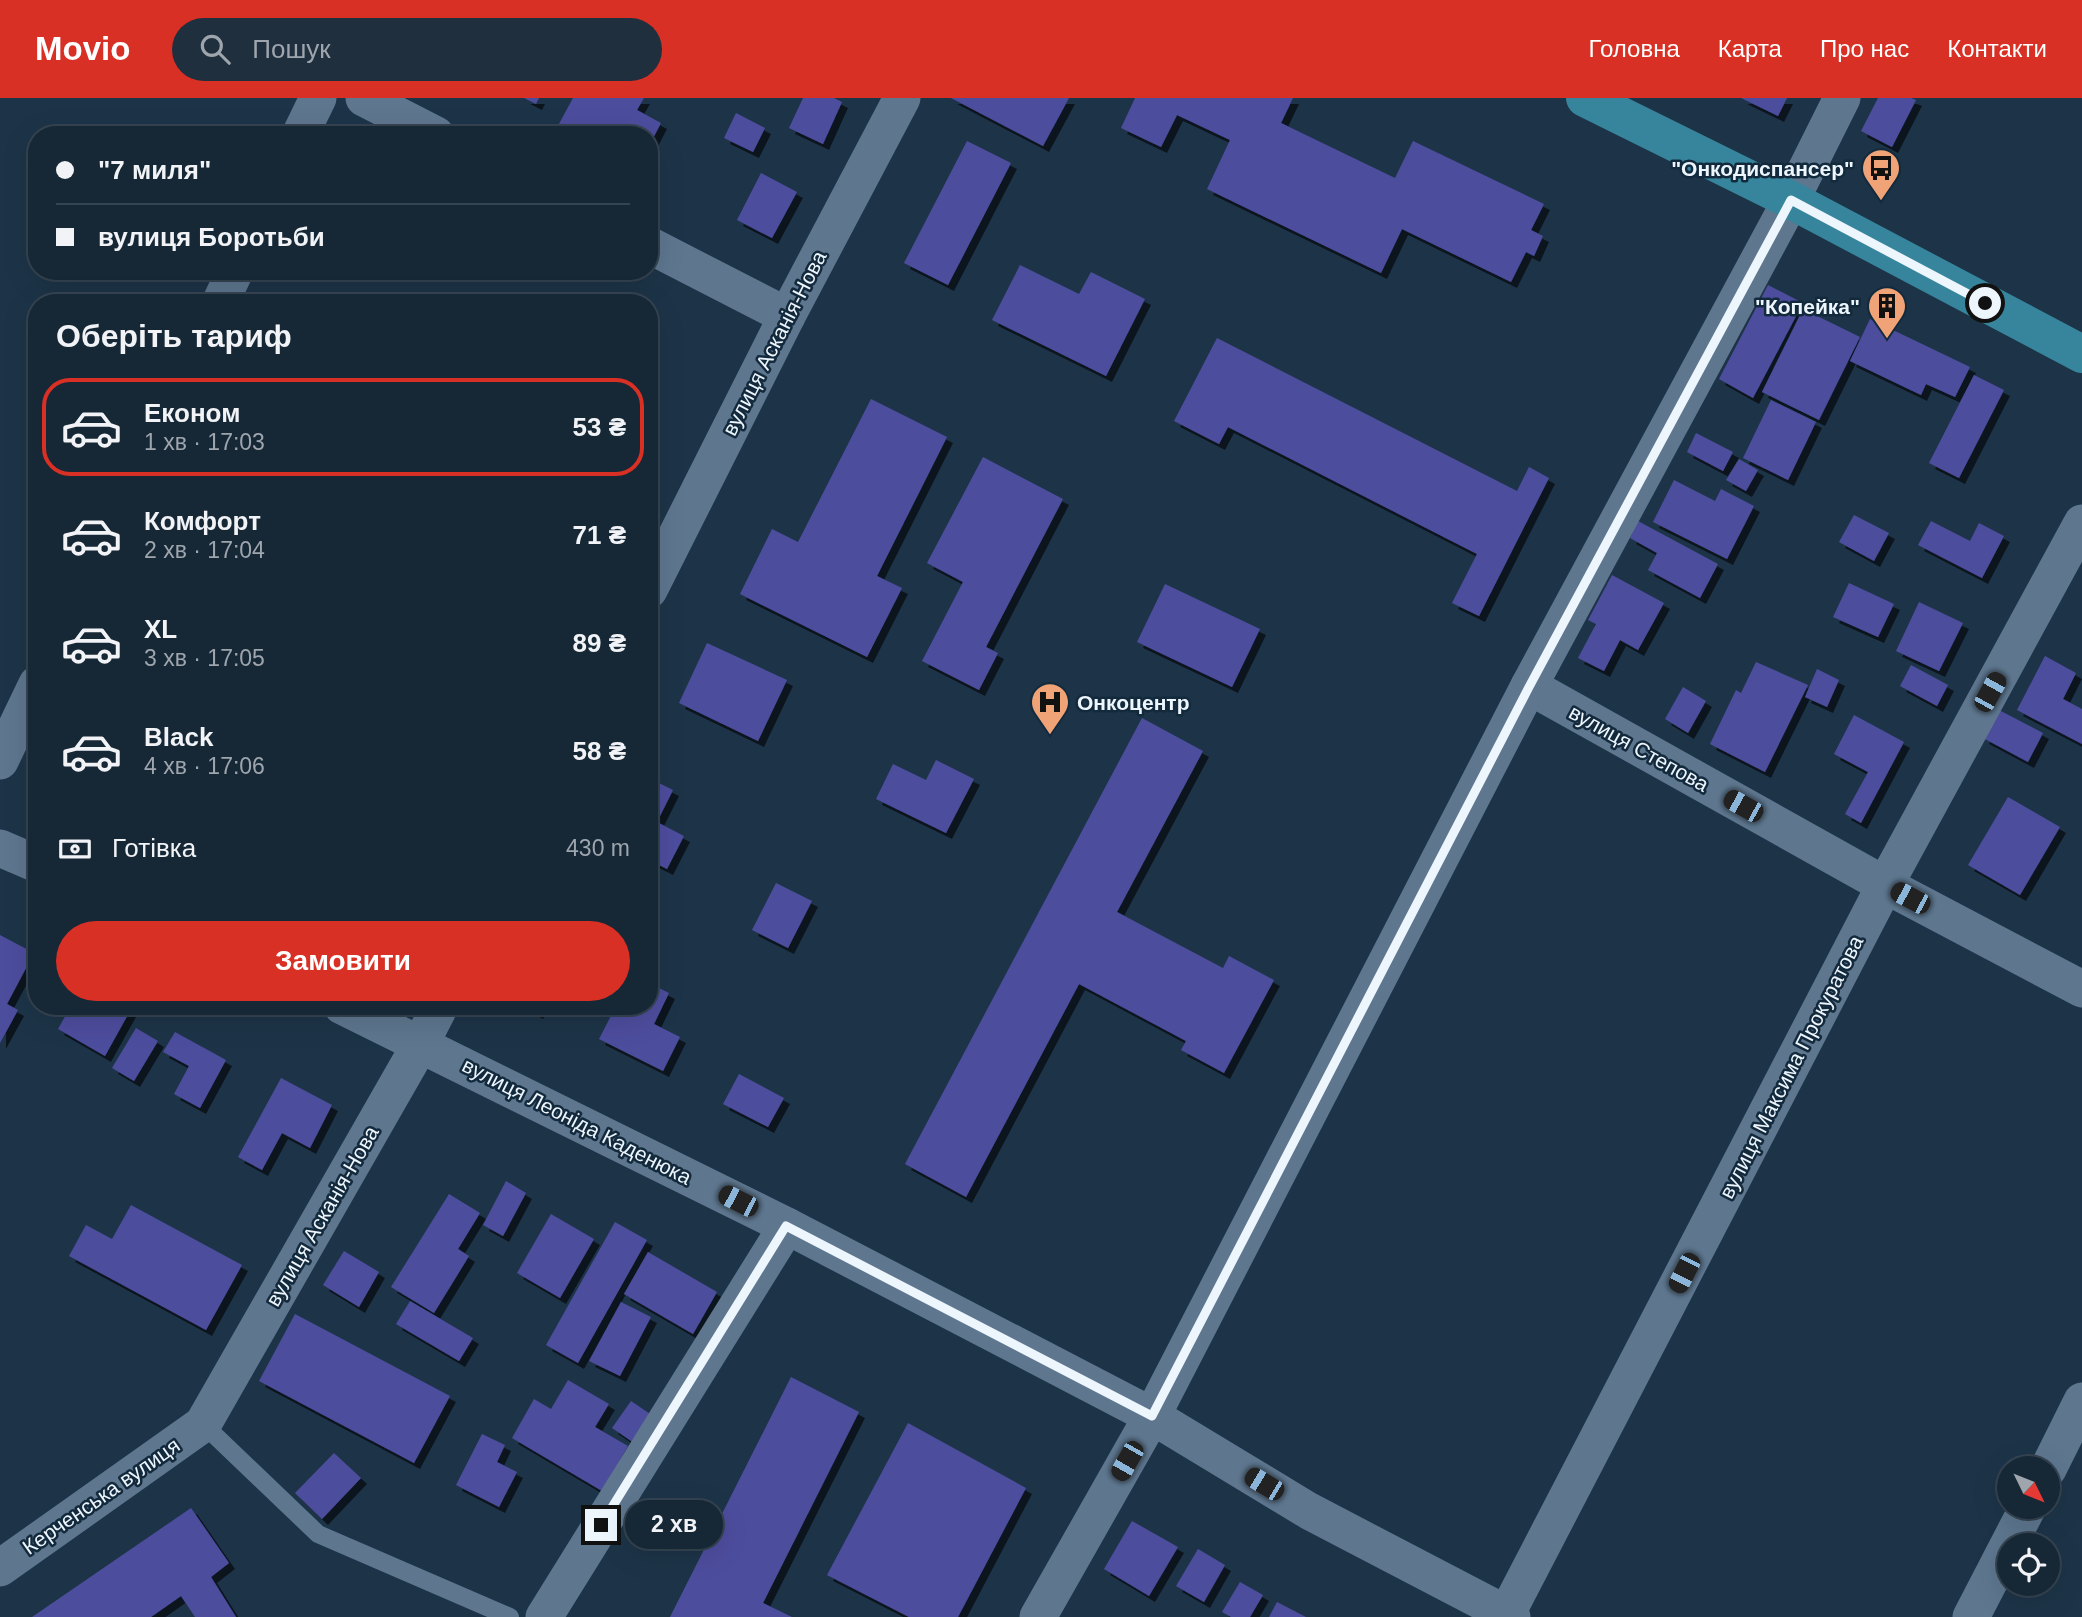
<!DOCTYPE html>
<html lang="uk">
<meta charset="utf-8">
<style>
:root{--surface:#162736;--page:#1f2f3e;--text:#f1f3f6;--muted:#9ea5ad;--line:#354451;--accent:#d93025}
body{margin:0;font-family:Helvetica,sans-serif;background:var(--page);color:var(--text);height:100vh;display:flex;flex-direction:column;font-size:26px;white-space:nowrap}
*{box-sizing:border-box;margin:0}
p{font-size:23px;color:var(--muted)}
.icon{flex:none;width:38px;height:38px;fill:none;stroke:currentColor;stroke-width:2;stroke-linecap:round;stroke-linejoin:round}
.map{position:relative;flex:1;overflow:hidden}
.panel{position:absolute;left:28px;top:196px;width:630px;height:721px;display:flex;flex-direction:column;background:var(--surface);border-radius:28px;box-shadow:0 7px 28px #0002,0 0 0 2px var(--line)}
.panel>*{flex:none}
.guide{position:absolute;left:28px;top:28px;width:630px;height:154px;border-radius:28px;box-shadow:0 7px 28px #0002,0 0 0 2px var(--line);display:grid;align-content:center;height:154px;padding:0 28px;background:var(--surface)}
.needle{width:46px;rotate:133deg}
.fabs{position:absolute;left:1997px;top:1358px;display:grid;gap:14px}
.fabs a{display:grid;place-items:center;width:63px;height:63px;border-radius:50%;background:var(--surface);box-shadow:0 7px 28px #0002,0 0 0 2px var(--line);font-size:35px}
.end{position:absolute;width:32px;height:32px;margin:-16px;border:9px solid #edf5fd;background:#111;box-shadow:0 0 0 4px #111}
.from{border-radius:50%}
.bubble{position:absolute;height:49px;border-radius:24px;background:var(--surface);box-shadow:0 7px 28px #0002,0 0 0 2px var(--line);font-size:23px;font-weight:700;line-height:49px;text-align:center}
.car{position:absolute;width:21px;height:42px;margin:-21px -10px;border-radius:9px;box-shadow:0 0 5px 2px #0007;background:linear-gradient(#222 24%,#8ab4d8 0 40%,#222 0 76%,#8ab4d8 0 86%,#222 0)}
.guide b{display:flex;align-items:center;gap:24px;height:66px;font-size:26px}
.guide b+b{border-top:2px solid var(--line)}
.guide i{width:18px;height:18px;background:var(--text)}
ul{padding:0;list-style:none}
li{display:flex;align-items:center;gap:21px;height:98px;margin:0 14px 10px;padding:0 14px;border:4px solid transparent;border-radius:28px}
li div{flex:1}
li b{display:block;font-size:26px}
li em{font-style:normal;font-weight:700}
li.on{border-color:var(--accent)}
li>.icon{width:63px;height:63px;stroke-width:1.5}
h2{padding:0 28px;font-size:32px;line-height:84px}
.pay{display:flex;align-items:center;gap:18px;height:77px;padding:0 28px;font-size:26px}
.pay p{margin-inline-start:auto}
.button{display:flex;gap:14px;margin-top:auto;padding:14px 28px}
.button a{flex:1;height:80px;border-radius:42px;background:var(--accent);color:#fff;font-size:28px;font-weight:700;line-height:80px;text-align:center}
header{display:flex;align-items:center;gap:42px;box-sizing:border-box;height:98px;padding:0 35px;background:var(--accent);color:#fff}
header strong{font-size:33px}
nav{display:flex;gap:38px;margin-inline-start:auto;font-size:24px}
.search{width:490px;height:63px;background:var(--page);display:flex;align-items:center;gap:18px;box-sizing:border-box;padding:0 24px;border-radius:38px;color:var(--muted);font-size:26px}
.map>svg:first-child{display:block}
</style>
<header>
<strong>Movio</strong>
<div class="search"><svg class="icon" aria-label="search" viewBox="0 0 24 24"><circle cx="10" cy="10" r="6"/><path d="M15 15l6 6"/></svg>Пошук</div>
<nav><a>Головна</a><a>Карта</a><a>Про нас</a><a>Контакти</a></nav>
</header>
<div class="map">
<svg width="2082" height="1519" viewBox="0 0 2082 1519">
<defs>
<filter id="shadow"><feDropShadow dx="6" dy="6" stdDeviation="0" flood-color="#0009"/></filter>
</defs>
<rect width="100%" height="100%" fill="#1d3448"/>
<!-- building -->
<g fill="#4d4d9e" filter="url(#shadow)">
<polygon points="524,0 539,0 536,6"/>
<polygon points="573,0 644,0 637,12 661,25 649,48 649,37 553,37"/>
<polygon points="803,0 834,0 842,4 823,46 789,30"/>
<polygon points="951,0 1069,0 1043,48"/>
<polygon points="1135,0 1293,0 1281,25 1395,80 1413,43 1544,106 1531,132 1543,138 1534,158 1526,154 1511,184 1402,131 1381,175 1207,91 1230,42 1177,17 1161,49 1121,30"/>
<polygon points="1741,0 1787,0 1778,18"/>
<polygon points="1878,0 1911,0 1916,2 1892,49 1861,33"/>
<polygon points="736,15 765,30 753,54 724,40"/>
<polygon points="967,43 1011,65 948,187 904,165"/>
<polygon points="761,75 797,94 772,140 737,122"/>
<polygon points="1020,167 1079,196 1091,174 1145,201 1106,278 992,222"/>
<polygon points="1768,187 1803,205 1753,300 1719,281"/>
<polygon points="1803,211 1860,239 1819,322 1762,294"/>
<polygon points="1870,221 1970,269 1955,299 1926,286 1921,297 1850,263"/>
<polygon points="1217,240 1517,393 1529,369 1549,380 1479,518 1452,505 1477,456 1228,329 1219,346 1174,323"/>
<polygon points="1974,277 2004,292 1959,380 1929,365"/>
<polygon points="871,301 947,339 877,478 902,490 867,559 740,496 772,431 798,444"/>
<polygon points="1771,302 1816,324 1788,382 1743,360"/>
<polygon points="1696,335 1733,354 1723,373 1687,354"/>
<polygon points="983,359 1063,401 986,549 998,555 979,592 922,563 963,484 927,465"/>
<polygon points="1739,361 1758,372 1746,393 1726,382"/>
<polygon points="1674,382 1715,403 1721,391 1754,408 1727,461 1653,424"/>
<polygon points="1854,417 1889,435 1874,463 1839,444"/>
<polygon points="1638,423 1718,466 1700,500 1648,472 1657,455 1630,440"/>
<polygon points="1931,423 1970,443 1979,425 2004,438 1982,480 1918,447"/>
<polygon points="1612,477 1664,505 1638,552 1620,542 1604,573 1578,560 1596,526 1588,522"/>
<polygon points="1849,485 1894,506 1878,539 1833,519"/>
<polygon points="1165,486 1260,531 1232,589 1137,544"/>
<polygon points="1919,504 1963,525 1939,573 1896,553"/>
<polygon points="707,545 787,582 758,643 679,605"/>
<polygon points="2045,558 2076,575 2063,601 2082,611 2082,646 2017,612"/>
<polygon points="1756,564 1808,587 1765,674 1710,646 1736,592 1741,595"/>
<polygon points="1911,567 1948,587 1937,608 1900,588"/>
<polygon points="1817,571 1839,582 1827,609 1805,599"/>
<polygon points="1683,589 1706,603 1688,635 1665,621"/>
<polygon points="1997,611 2043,635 2028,664 1983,640"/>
<polygon points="1854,617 1904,644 1861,725 1845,716 1868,674 1834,656"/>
<polygon points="1142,620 1203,653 1117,814 1223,870 1229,858 1274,882 1224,975 1181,952 1186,943 1079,886 966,1099 905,1066"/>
<polygon points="936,662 974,681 946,735 876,701 893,666 926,682"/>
<polygon points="649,680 673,692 657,724 684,738 667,771 649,762"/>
<polygon points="2008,699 2060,729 2020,797 1968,767"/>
<polygon points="776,785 812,803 788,850 752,832"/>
<polygon points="0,837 34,855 7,906 18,912 0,945"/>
<polygon points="649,885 669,895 654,926 680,939 663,973 599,941 616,908 649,908"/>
<polygon points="71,908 122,908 130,913 105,958 58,931"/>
<polygon points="524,908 541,908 537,915"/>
<polygon points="136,930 158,943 134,983 112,970"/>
<polygon points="175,934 226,962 200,1010 174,996 189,968 163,954"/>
<polygon points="739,976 784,1000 768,1029 723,1006"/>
<polygon points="281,980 332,1007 310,1050 282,1035 262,1072 238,1059"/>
<polygon points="506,1083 526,1095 503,1138 483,1127"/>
<polygon points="449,1096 480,1115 458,1151 469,1158 434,1215 391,1189"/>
<polygon points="131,1107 242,1167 206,1232 69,1158 86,1127 112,1141"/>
<polygon points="551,1116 594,1141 560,1200 517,1175"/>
<polygon points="615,1124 647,1142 578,1265 546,1247"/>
<polygon points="344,1153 379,1174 359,1209 323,1187"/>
<polygon points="648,1154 717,1194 693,1236 624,1196"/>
<polygon points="410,1203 473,1240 459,1263 396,1226"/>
<polygon points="621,1204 651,1219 620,1278 589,1263"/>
<polygon points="295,1216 450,1298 414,1365 259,1283"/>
<polygon points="791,1279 859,1314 763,1505 792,1519 670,1519"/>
<polygon points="568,1282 609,1306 595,1329 628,1348 602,1393 512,1340 534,1301 551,1311"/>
<polygon points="631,1303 656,1320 637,1347 612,1330"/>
<polygon points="908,1325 1026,1390 958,1519 909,1519 827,1477"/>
<polygon points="482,1336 505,1347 497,1364 517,1374 499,1409 456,1387"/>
<polygon points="334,1355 361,1380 322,1421 295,1395"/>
<polygon points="191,1410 229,1465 211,1479 236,1519 195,1519 181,1498 151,1519 32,1519"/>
<polygon points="1132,1423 1178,1449 1149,1498 1104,1471"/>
<polygon points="1198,1451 1225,1467 1204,1504 1176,1488"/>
<polygon points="1240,1484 1263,1497 1250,1519 1231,1519 1222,1514"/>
<polygon points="1277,1504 1306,1519 1269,1519"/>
</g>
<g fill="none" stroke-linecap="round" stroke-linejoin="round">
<!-- service -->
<polyline stroke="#5e778f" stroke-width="18" points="203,1326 318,1436 510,1519"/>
<!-- minor -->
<g stroke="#5e778f" stroke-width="37">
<polyline points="364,0 436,37"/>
<polyline points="300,37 318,0"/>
<polyline points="649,147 787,218"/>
<polyline points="220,205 235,173"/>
<polyline points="649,492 787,218 902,0"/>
<polyline points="1529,588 1885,787 2082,891"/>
<polyline points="0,663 37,586"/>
<polyline points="0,750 37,766"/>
<polyline points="342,908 787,1128 1152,1318 1309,1413 1512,1519"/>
<polyline points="2048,1371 2082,1303"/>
<polyline points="0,1470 203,1326 421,945 440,908"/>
<polyline points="544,1519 787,1128"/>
<polyline points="1038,1519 1152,1318 1529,588 1791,102 1842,0"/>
<polyline points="1505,1519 1885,787 2082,425"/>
<polyline points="1971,1519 2028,1409"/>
</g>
<!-- primary -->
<polyline stroke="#37859c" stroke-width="38" points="1585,0 1791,102 2082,256"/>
</g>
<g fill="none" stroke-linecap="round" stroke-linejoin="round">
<!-- route -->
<polyline stroke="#edf5fd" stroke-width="9" points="601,1427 786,1128 1152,1318 1529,589 1791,102 1985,205"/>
</g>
<!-- icons -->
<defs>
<symbol id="bus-pin" viewBox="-11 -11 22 30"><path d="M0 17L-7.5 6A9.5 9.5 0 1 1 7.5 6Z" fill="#efa376" stroke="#132a3d"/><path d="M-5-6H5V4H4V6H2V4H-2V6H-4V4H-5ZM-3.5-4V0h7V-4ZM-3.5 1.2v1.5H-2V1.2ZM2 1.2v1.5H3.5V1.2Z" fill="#111"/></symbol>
<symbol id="building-pin" viewBox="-11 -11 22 30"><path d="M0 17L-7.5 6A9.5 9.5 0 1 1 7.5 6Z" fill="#efa376" stroke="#132a3d"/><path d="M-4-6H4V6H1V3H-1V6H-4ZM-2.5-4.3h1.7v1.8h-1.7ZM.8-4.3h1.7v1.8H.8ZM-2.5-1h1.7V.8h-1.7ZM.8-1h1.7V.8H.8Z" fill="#111"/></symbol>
<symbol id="hospital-pin" viewBox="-11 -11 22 30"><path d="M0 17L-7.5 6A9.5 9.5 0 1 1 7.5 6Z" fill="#efa376" stroke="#132a3d"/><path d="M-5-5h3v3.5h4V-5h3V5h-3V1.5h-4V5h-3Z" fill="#111"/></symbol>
</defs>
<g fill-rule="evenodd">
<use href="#bus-pin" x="1859" y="48" width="44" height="60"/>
<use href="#building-pin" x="1865" y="186" width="44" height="60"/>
<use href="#hospital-pin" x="1028" y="582" width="44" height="60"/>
</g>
<g text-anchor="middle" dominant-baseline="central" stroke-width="5" stroke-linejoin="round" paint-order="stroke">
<!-- poi labels -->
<g font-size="21" font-weight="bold" fill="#edf5fd" stroke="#132a3d" text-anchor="end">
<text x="1854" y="70">"Онкодиспансер"</text>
<text x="1860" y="208">"Копейка"</text>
<text x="1077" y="604" text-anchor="start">Онкоцентр</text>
</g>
<!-- street labels -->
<g font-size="21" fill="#edf5fd" stroke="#132a3d">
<text transform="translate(774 245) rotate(-63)">вулиця Асканія-Нова</text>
<text transform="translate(1639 650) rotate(29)">вулиця Степова</text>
<text transform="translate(1791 969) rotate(-63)">вулиця Максима Прокуратова</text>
<text transform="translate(577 1023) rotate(27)">вулиця Леоніда Каденюка</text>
<text transform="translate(322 1118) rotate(-60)">вулиця Асканія-Нова</text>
<text transform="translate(101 1398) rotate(-35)">Керченська вулиця</text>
</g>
</g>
</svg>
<div class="fabs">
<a><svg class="needle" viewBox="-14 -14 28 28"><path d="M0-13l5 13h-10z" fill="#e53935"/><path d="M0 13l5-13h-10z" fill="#9ea5ad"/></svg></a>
<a><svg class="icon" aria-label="locate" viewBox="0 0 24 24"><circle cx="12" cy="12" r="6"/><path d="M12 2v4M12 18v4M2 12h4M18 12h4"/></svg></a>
</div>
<i class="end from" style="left:1985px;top:205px"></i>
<i class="end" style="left:601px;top:1427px"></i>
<div class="bubble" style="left:625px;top:1402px;width:98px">2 хв</div>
<i class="car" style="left:1990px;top:594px;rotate:29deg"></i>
<i class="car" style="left:1743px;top:708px;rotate:299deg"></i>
<i class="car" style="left:1910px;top:800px;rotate:298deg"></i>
<i class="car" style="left:738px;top:1103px;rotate:297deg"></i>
<i class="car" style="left:1684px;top:1175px;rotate:207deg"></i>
<i class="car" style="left:1127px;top:1363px;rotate:210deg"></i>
<i class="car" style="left:1264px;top:1386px;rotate:301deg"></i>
<div class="guide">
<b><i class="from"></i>&quot;7 миля&quot;</b>
<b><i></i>вулиця Боротьби</b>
</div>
<section class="panel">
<h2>Оберіть тариф</h2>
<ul>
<li class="on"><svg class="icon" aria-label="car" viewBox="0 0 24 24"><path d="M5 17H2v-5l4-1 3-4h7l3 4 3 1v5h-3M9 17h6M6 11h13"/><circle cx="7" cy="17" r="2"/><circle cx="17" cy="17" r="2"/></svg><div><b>Економ</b><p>1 хв · 17:03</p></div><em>53 ₴</em></li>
<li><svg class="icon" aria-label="car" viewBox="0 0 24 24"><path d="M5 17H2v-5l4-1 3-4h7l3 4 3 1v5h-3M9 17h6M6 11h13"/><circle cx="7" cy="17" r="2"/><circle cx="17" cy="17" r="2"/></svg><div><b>Комфорт</b><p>2 хв · 17:04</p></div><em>71 ₴</em></li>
<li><svg class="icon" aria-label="car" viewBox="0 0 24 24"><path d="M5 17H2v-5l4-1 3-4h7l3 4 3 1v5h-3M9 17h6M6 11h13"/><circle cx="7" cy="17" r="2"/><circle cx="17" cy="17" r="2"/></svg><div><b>XL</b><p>3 хв · 17:05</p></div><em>89 ₴</em></li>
<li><svg class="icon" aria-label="car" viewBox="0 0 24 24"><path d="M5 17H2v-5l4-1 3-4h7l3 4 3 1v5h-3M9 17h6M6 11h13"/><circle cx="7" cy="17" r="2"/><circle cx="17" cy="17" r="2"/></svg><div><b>Black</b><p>4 хв · 17:06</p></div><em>58 ₴</em></li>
</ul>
<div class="pay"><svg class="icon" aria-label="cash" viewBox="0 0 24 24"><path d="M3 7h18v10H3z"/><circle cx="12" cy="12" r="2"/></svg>Готівка<p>430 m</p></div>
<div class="button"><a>Замовити</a></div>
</section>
</div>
